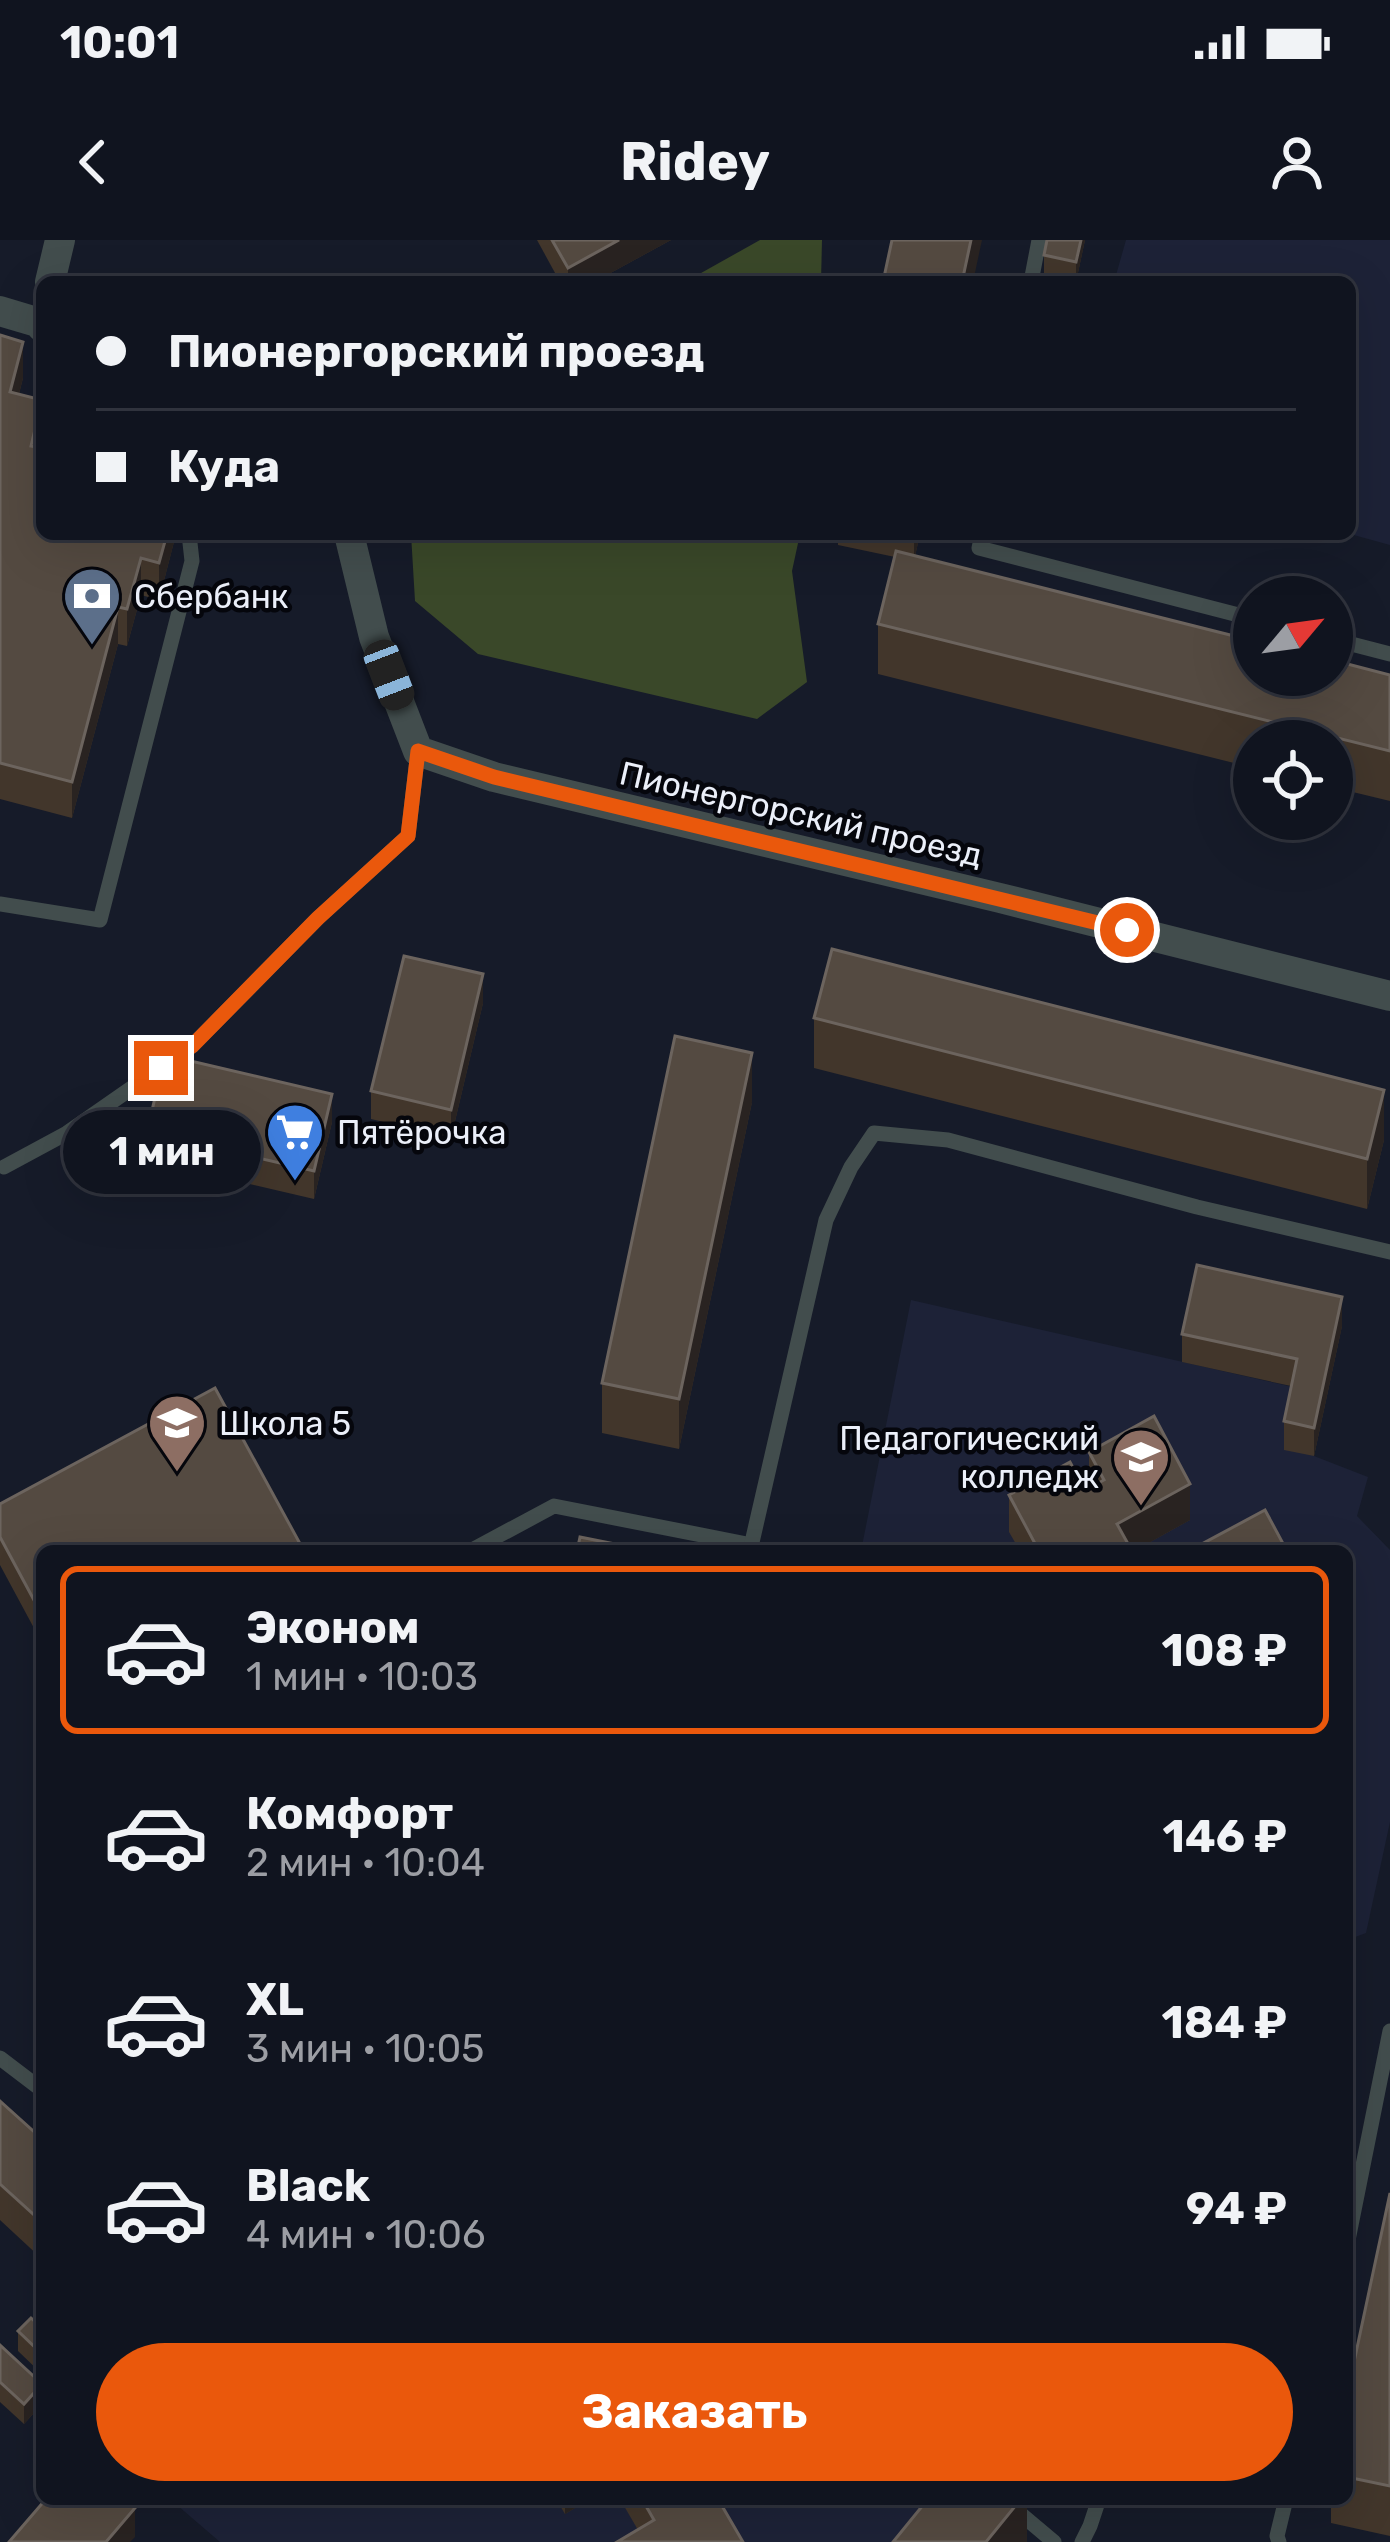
<!DOCTYPE html>
<html lang="ru">
<meta charset="utf-8">
<style>
:root{--surface:#10141f;--page:#191d28;--text:#f1f3f6;--muted:#9c9ea4;--line:#30333d;--accent:#ea580c}
body{margin:0;font-family:Rubik,sans-serif;background:var(--page);color:var(--text);height:100vh;display:flex;flex-direction:column;font-size:45px;white-space:nowrap}
*{box-sizing:border-box;margin:0}
p{font-size:39px;color:var(--muted)}
.icon{flex:none;width:66px;height:66px;fill:none;stroke:currentColor;stroke-width:2;stroke-linecap:round;stroke-linejoin:round}
.map{position:relative;flex:1;overflow:hidden}
.sheet{position:absolute;left:36px;top:1305px;width:1317px;height:960px;display:flex;flex-direction:column;background:var(--surface);border-radius:18px;box-shadow:0 12px 48px #0002,0 0 0 3px var(--line)}
.sheet>*{flex:none}
.hud{position:absolute;left:36px;top:36px;width:1320px;height:264px;border-radius:18px;box-shadow:0 12px 48px #0002,0 0 0 3px var(--line);display:grid;align-content:center;height:264px;padding:0 60px;background:var(--surface)}
.needle{width:78px;rotate:61deg}
.tools{position:absolute;left:1233px;top:336px;display:grid;gap:24px}
.tools a{display:grid;place-items:center;width:120px;height:120px;border-radius:50%;background:var(--surface);box-shadow:0 12px 48px #0002,0 0 0 3px var(--line);font-size:60px}
.end{position:absolute;width:54px;height:54px;margin:-27px;border:15px solid #ea580c;background:#fff;box-shadow:0 0 0 6px #fff}
.from{border-radius:50%}
.bubble{position:absolute;height:84px;border-radius:42px;background:var(--surface);box-shadow:0 12px 48px #0002,0 0 0 3px var(--line);font-size:39px;font-weight:700;line-height:84px;text-align:center}
.car{position:absolute;width:36px;height:72px;margin:-36px -18px;border-radius:15px;box-shadow:0 0 9px 3px #0007;background:linear-gradient(#222 24%,#8ab4d8 0 40%,#222 0 76%,#8ab4d8 0 86%,#222 0)}
.hud b{display:flex;align-items:center;gap:42px;height:114px;font-size:45px}
.hud b+b{border-top:3px solid var(--line)}
.hud i{width:30px;height:30px;background:var(--text)}
ul{padding:21px 0 0;list-style:none}
li{display:flex;align-items:center;gap:36px;height:168px;margin:0 24px 18px;padding:0 36px;border:6px solid transparent;border-radius:18px}
li div{flex:1}
li b{display:block;font-size:45px}
li em{font-style:normal;font-weight:700}
li.active{border-color:var(--accent)}
li>.icon{width:108px;height:108px;stroke-width:1.5}
.cta{display:flex;gap:24px;margin-top:auto;padding:24px 60px}
.cta a{flex:1;height:138px;border-radius:72px;background:var(--accent);color:#fff;font-size:48px;font-weight:700;line-height:138px;text-align:center}
.status{display:flex;justify-content:space-between;align-items:center;height:84px;padding:0 60px;background:var(--surface);direction:ltr}
.status svg{height:33px;fill:currentColor}
header{display:flex;justify-content:space-between;align-items:center;height:156px;padding:0 60px;background:var(--surface);font-size:54px;font-weight:700}
.map>svg:first-child{display:block}
</style>
<div class="status"><b>10:01</b><svg viewBox="0 0 49 12"><path d="M0 12V9h3v3zM5 12V6h3v6zM10 12V3h3v9zM15 12V0h3v12zM26 1h20v11H26zM47 4h2v5h-2z"/></svg></div>
<header><svg class="icon" aria-label="back" viewBox="0 0 24 24"><path d="M15 5l-7 7 7 7"/></svg>Ridey<svg class="icon" aria-label="person" viewBox="0 0 24 24"><circle cx="12" cy="8" r="4"/><path d="M4 21q1-7 8-7t8 7"/></svg></header>
<div class="map">
<svg width="1390" height="2302" viewBox="0 0 1390 2302">
<rect width="100%" height="100%" fill="#161b29"/>
<!-- built -->
<g fill="#1d2237">
<polygon points="1126,0 1390,0 1390,305 1350,294 1350,42 1114,42"/>
<polygon points="911,1060 1297,1148 1314,1216 1368,1237 1357,1276 1390,1310 1390,1582 1366,1693 1347,1700 1347,1311 861,1311"/>
<polygon points="170,2259 933,2259 898,2302 220,2302"/>
</g>
<!-- green -->
<g fill="#3a4829">
<polygon points="760,0 822,0 821,42 685,42"/>
<polygon points="411,294 800,294 792,331 807,442 757,479 478,414 415,361"/>
</g>
<g fill="none" stroke-linecap="round" stroke-linejoin="round">
<!-- lane -->
<g stroke="#424d4d" stroke-width="15">
<polyline points="1031,42 1039,0"/>
<polyline points="982,294 979,308 1254,379"/>
<polyline points="1332,399 1390,414"/>
<polyline points="0,664 100,680 192,321 189,294"/>
<polyline points="4,927 67,893 192,806 318,678 408,596 418,511"/>
<polyline points="470,1311 554,1266 752,1305"/>
<polyline points="750,1311 826,980 851,927 874,893 948,900 1197,967 1390,1012"/>
<polyline points="0,1818 42,1850"/>
<polyline points="1347,2005 1390,1791"/>
<polyline points="1003,2259 1054,2302"/>
<polyline points="1082,2302 1090,2286 1099,2259"/>
<polyline points="1279,2302 1277,2296 1286,2259"/>
</g>
<!-- street -->
<g stroke="#424d4d" stroke-width="30">
<polyline points="50,42 60,0"/>
<polyline points="0,71 40,83 42,87"/>
<polyline points="349,294 374,397 418,511 494,537 1000,658 1390,756"/>
</g>
</g>
<!-- wall -->
<g fill="#42362b">
<polygon points="537,0 671,0 594,42 560,42"/>
<polygon points="1047,0 1085,0 1076,42 1044,35 1044,15"/>
<polygon points="0,95 23,138 19,154 40,208 42,294 176,294 159,360 141,355 127,406 118,404 72,578 0,559"/>
<polygon points="838,294 920,294 915,316 1390,435 1390,561 1332,547 1332,501 1254,501 1254,528 878,434 878,384 895,317 838,305"/>
<polygon points="483,763 451,898 371,879 371,851"/>
<polygon points="814,778 1384,900 1367,969 814,828"/>
<polygon points="752,862 679,1209 602,1193 602,1143"/>
<polygon points="332,882 314,959 147,920 147,892"/>
<polygon points="1342,1086 1314,1216 1284,1210 1284,1181 1291,1146 1182,1122 1182,1094"/>
<polygon points="1089,1212 1190,1280 1134,1311 1020,1311 1009,1292 1009,1255 1089,1249"/>
<polygon points="0,1264 42,1311 42,1403 0,1325"/>
<polygon points="0,1861 42,1899 42,2019 0,1980"/>
<polygon points="1390,1953 1390,2296 1331,2283 1331,2259 1347,2259 1347,2155"/>
<polygon points="42,2088 42,2134 18,2111 18,2091"/>
<polygon points="0,2105 42,2144 42,2164 24,2184 0,2162"/>
<polygon points="556,2259 590,2259 565,2274"/>
<polygon points="620,2259 739,2259 723,2268 638,2290"/>
</g>
<!-- shaded-wall -->
<g fill="#292321">
<polygon points="619,0 671,0 594,42 568,42 568,28"/>
<polygon points="971,0 982,0 973,42 962,42"/>
<polygon points="1081,0 1085,0 1076,42 1076,22"/>
<polygon points="23,102 23,138 10,188 10,152"/>
<polygon points="42,166 42,202 31,242 31,206"/>
<polygon points="167,294 176,294 159,360 159,323"/>
<polygon points="914,294 920,294 914,321"/>
<polygon points="141,318 141,355 127,406 127,369"/>
<polygon points="118,367 118,404 72,578 72,542"/>
<polygon points="483,734 483,763 451,898 451,870"/>
<polygon points="752,813 752,862 679,1209 679,1159"/>
<polygon points="1384,850 1384,900 1367,969 1367,919"/>
<polygon points="332,854 332,882 314,959 314,931"/>
<polygon points="1342,1057 1342,1086 1314,1216 1314,1188"/>
<polygon points="1190,1244 1190,1280 1134,1311 1117,1311 1117,1284"/>
<polygon points="42,2144 42,2164 24,2184 24,2164"/>
<polygon points="565,2259 590,2259 565,2274"/>
<polygon points="707,2259 739,2259 707,2278"/>
<polygon points="1021,2259 1027,2259 1027,2302 986,2302"/>
<polygon points="135,2268 135,2297 130,2302 106,2302"/>
</g>
<!-- building -->
<g fill="#544a41" stroke="#6c645e" stroke-width="3">
<polygon points="552,0 619,0 568,28"/>
<polygon points="892,0 971,0 962,42 883,42"/>
<polygon points="1047,0 1081,0 1076,22 1044,15"/>
<polygon points="0,95 23,102 10,152 42,160 31,206 42,208 42,294 167,294 159,323 141,318 127,369 118,367 72,542 0,523"/>
<polygon points="896,311 1254,401 1254,435 1332,435 1332,420 1390,435 1390,511 878,384"/>
<polygon points="832,709 1384,850 1367,919 814,778"/>
<polygon points="404,716 483,734 451,870 371,851"/>
<polygon points="675,796 752,813 679,1159 602,1143"/>
<polygon points="165,815 332,854 314,931 147,892"/>
<polygon points="1197,1025 1342,1057 1314,1188 1284,1181 1297,1119 1182,1094"/>
<polygon points="215,1148 304,1311 42,1311 42,1375 0,1297 0,1264"/>
<polygon points="1154,1176 1190,1244 1117,1284 1132,1311 1039,1311 1009,1255 1070,1222 1085,1250 1104,1240 1089,1212"/>
<polygon points="1265,1270 1287,1311 1203,1311 1200,1305"/>
<polygon points="580,1297 650,1311 577,1311"/>
<polygon points="0,1861 42,1899 42,1982 0,1944"/>
<polygon points="1390,1953 1390,2246 1347,2237 1347,2155"/>
<polygon points="31,2078 42,2088 42,2114 18,2091"/>
<polygon points="0,2105 42,2144 24,2164 0,2142"/>
<polygon points="46,2259 124,2259 135,2268 106,2302 9,2302"/>
<polygon points="642,2259 718,2259 743,2302 617,2302 654,2280"/>
<polygon points="928,2259 1021,2259 986,2302 893,2302"/>
</g>
<g fill="none" stroke-linecap="round" stroke-linejoin="round">
<!-- route -->
<polyline stroke="#ea580c" stroke-width="15" points="161,828 192,806 318,678 408,596 418,511 494,537 1127,690"/>
</g>
<!-- icons -->
<defs>
<symbol id="bank-pin" viewBox="-11 -11 22 30"><path d="M0 17L-7.5 6A9.5 9.5 0 1 1 7.5 6Z" fill="#5c6f8a" stroke="#05060c"/><path d="M-6-4H6V4H-6ZM0-2.3a2.3 2.3 0 1 0 0 4.6a2.3 2.3 0 1 0 0-4.6Z" fill="#fff"/></symbol>
<symbol id="supermarket-pin" viewBox="-11 -11 22 30"><path d="M0 17L-7.5 6A9.5 9.5 0 1 1 7.5 6Z" fill="#3f7fe0" stroke="#05060c"/><path d="M-6-5.5h2.5l.6 2H6L4.5 2H-2.5L-4.4-4H-6ZM-1.5 3.2a1.3 1.3 0 1 0 .1 0ZM3 3.2a1.3 1.3 0 1 0 .1 0Z" fill="#fff"/></symbol>
<symbol id="school-pin" viewBox="-11 -11 22 30"><path d="M0 17L-7.5 6A9.5 9.5 0 1 1 7.5 6Z" fill="#8d6e63" stroke="#05060c"/><path d="M0-5L7-2L0 1L-7-2ZM-4 1L0 2.5L4 1V4Q0 6-4 4Z" fill="#fff"/></symbol>
<symbol id="university-pin" viewBox="-11 -11 22 30"><path d="M0 17L-7.5 6A9.5 9.5 0 1 1 7.5 6Z" fill="#8d6e63" stroke="#05060c"/><path d="M0-5L7-2L0 1L-7-2ZM-4 1L0 2.5L4 1V4Q0 6-4 4Z" fill="#fff"/></symbol>
</defs>
<g fill-rule="evenodd">
<use href="#bank-pin" x="59" y="323" width="66" height="90"/>
<use href="#supermarket-pin" x="262" y="859" width="66" height="90"/>
<use href="#school-pin" x="144" y="1150" width="66" height="90"/>
<use href="#university-pin" x="1108" y="1184" width="66" height="90"/>
</g>
<g text-anchor="middle" dominant-baseline="central" stroke-width="9" stroke-linejoin="round" paint-order="stroke">
<!-- poi labels -->
<g font-size="33" fill="#ebeff9" stroke="#05060c" text-anchor="start">
<text x="134" y="356">Сбербанк</text>
<text x="337" y="892">Пятёрочка</text>
<text x="219" y="1183">Школа 5</text>
<text x="1099" y="1198" text-anchor="end">Педагогический<tspan x="1099" dy="38">колледж</tspan></text>
</g>
<!-- street labels -->
<g font-size="33" fill="#ebeff9" stroke="#05060c">
<text transform="translate(801 574) rotate(13)">Пионергорский проезд</text>
</g>
</g>
</svg>
<div class="tools">
<a><svg class="needle" viewBox="-14 -14 28 28"><path d="M0-13l5 13h-10z" fill="#e53935"/><path d="M0 13l5-13h-10z" fill="#9c9ea4"/></svg></a>
<a><svg class="icon" aria-label="locate" viewBox="0 0 24 24"><circle cx="12" cy="12" r="6"/><path d="M12 2v4M12 18v4M2 12h4M18 12h4"/></svg></a>
</div>
<i class="end from" style="left:1127px;top:690px"></i>
<i class="end" style="left:161px;top:828px"></i>
<div class="bubble" style="left:63px;top:870px;width:198px">1 мин</div>
<i class="car" style="left:389px;top:435px;rotate:159deg"></i>
<div class="hud">
<b><i class="from"></i>Пионергорский проезд</b>
<b><i></i>Куда</b>
</div>
<section class="sheet">
<ul>
<li class="active"><svg class="icon" aria-label="car" viewBox="0 0 24 24"><path d="M5 17H2v-5l4-1 3-4h7l3 4 3 1v5h-3M9 17h6M6 11h13"/><circle cx="7" cy="17" r="2"/><circle cx="17" cy="17" r="2"/></svg><div><b>Эконом</b><p>1 мин · 10:03</p></div><em>108 ₽</em></li>
<li><svg class="icon" aria-label="car" viewBox="0 0 24 24"><path d="M5 17H2v-5l4-1 3-4h7l3 4 3 1v5h-3M9 17h6M6 11h13"/><circle cx="7" cy="17" r="2"/><circle cx="17" cy="17" r="2"/></svg><div><b>Комфорт</b><p>2 мин · 10:04</p></div><em>146 ₽</em></li>
<li><svg class="icon" aria-label="car" viewBox="0 0 24 24"><path d="M5 17H2v-5l4-1 3-4h7l3 4 3 1v5h-3M9 17h6M6 11h13"/><circle cx="7" cy="17" r="2"/><circle cx="17" cy="17" r="2"/></svg><div><b>XL</b><p>3 мин · 10:05</p></div><em>184 ₽</em></li>
<li><svg class="icon" aria-label="car" viewBox="0 0 24 24"><path d="M5 17H2v-5l4-1 3-4h7l3 4 3 1v5h-3M9 17h6M6 11h13"/><circle cx="7" cy="17" r="2"/><circle cx="17" cy="17" r="2"/></svg><div><b>Black</b><p>4 мин · 10:06</p></div><em>94 ₽</em></li>
</ul>
<div class="cta"><a>Заказать</a></div>
</section>
</div>
